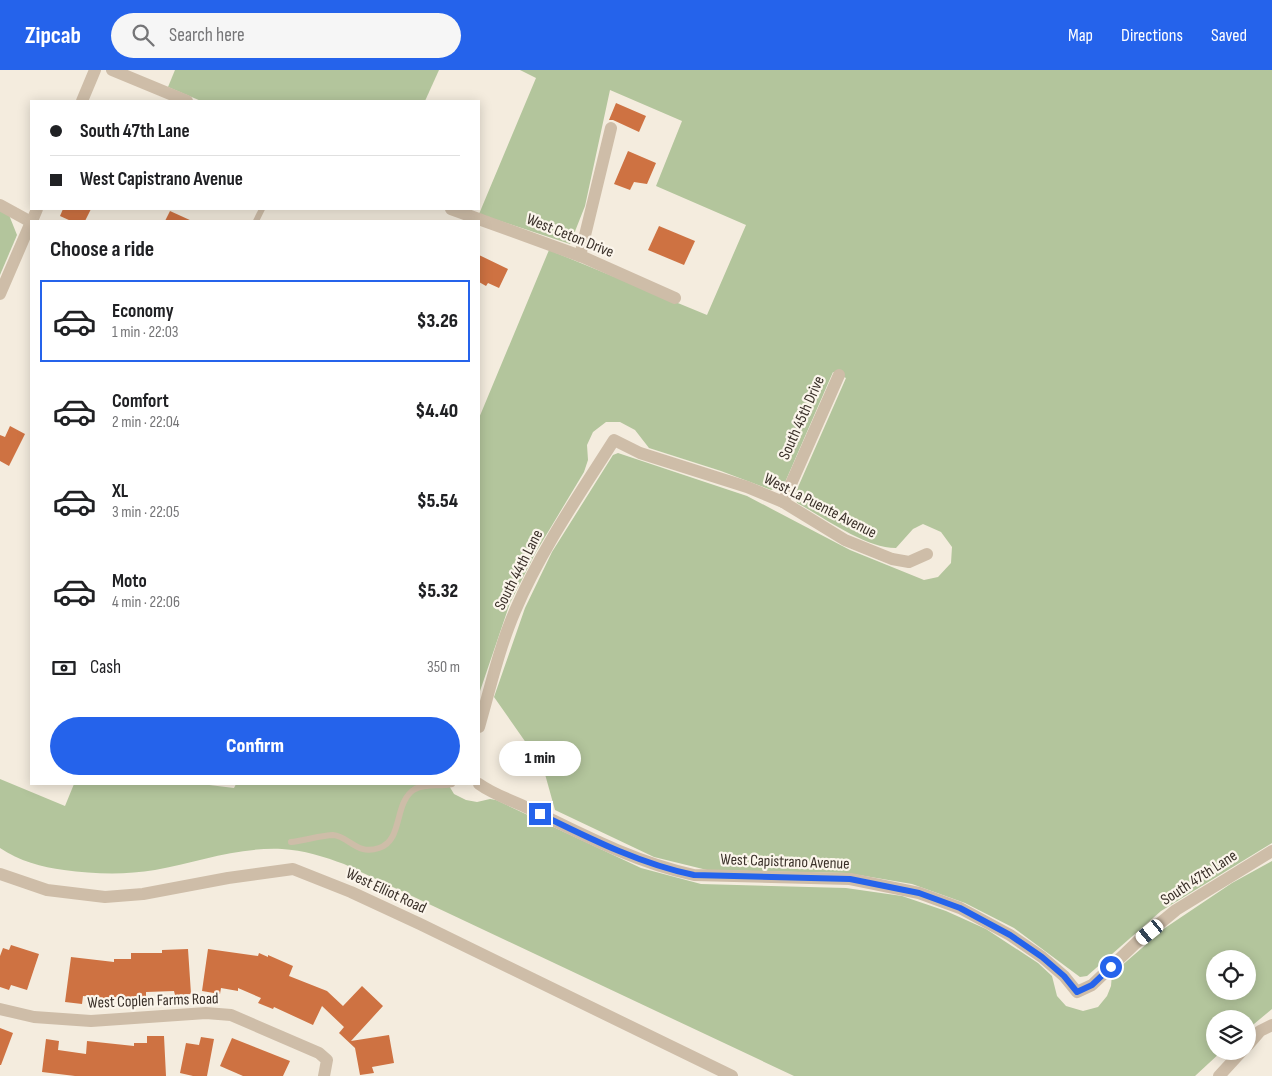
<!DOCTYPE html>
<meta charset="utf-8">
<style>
:root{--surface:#fff;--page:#f6f6f6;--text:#202124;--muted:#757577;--line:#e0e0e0;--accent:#2563eb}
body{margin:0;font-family:"Sofia Sans Condensed",sans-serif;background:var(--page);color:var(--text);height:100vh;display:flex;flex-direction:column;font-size:19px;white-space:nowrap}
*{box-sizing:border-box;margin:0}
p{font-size:16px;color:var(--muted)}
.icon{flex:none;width:28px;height:28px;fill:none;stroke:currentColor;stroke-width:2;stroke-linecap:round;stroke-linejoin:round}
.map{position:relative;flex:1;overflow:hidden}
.drawer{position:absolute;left:30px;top:150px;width:450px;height:565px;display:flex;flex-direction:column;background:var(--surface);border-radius:0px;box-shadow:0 2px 12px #0003}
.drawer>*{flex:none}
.top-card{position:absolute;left:30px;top:30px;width:450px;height:110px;border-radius:0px;box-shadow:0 2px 12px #0003;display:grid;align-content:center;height:110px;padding:0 20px;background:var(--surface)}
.fabs{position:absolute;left:1206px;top:880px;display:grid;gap:10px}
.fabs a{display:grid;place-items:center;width:50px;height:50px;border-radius:50%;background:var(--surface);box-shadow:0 2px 12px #0003;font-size:25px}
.end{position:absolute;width:22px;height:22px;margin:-11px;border:6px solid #2563eb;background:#fff;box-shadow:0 0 0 2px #fff}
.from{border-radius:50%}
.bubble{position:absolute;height:35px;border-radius:18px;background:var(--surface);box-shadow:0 2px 12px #0003;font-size:16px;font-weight:800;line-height:35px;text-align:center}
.car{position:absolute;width:15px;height:30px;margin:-15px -8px;border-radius:6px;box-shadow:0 0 4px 1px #0007;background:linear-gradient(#fff 24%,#345 0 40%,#fff 0 76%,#345 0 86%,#fff 0)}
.top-card b{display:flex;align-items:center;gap:18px;height:48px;font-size:19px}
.top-card b+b{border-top:1px solid var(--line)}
.top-card i{width:12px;height:12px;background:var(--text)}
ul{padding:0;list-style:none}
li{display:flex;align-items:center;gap:15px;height:82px;margin:0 10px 8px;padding:0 10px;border:2px solid transparent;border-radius:0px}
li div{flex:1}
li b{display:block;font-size:19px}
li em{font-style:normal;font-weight:800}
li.active{border-color:var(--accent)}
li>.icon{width:45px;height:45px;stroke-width:1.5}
h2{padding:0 20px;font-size:22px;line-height:60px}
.pay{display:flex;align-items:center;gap:12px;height:55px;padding:0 20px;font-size:19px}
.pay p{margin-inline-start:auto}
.primary-button{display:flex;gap:10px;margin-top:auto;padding:10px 20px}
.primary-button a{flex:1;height:58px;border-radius:30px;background:var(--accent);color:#fff;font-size:20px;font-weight:800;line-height:58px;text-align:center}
header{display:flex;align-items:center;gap:30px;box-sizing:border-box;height:70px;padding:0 25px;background:var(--accent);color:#fff}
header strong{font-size:24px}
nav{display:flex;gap:28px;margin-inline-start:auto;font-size:18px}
.search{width:350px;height:45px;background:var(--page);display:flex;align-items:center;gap:12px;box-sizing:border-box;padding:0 18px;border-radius:28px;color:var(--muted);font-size:19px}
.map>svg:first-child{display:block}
</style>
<header>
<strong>Zipcab</strong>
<div class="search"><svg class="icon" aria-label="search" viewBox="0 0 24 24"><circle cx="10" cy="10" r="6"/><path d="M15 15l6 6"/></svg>Search here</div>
<nav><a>Map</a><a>Directions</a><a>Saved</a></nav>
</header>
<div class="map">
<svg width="1272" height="1006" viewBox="0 0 1272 1006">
<rect width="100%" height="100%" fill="#f4ecde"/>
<!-- green -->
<g fill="#b3c59c" fill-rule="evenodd">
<polygon points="175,0 439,0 425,31 201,31 168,17"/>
<path d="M520,0H1272V773L1161,841L1087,906L1080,907L1014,858L965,833L912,814L847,803L707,800L654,787L555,740L543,697L494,627L525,538L552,482L613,385L618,383L747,426L850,480L924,510L938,507L951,493L952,477L941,462L923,454L913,459L896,478C865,478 825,448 797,433L795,424L846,308L833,302L783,417L771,420L721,401L649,378L635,360L620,352H606L593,362L587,375L588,390L584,402L536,482L510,533L479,624V348L549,180L707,245L746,155L656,116L682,51L610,20L585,136L570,174L479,144L536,8Z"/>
<polygon points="0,140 9,145 17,165 0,205"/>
<path d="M0,709L65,736L74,714H201L234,718L236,714H448L454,724L466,730L477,732L490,729L496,730L641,798L701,814L846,818L902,826L946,841L986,859L1038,893L1052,906L1057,926L1066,936L1083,941L1098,937L1107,926L1111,916L1112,904L1165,858L1232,813L1272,791V939L1248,959V949H1215V981H1222L1195,1006H794L344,794C325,787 303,780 282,779C238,777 197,792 155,800C125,805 94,804 64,800C42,797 19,791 0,778ZM1215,889H1248V921H1215Z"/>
</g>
<!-- building -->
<g fill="#ce7242">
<polygon points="616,33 646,46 639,62 613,50 609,50"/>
<polygon points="628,81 656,93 647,114 634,112 630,120 614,114"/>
<polygon points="63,139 91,139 85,151 71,151 60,146"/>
<polygon points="170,141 192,151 165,151"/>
<polygon points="659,156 695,171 684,195 648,180"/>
<polygon points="479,185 508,199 499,218 488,213 486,216 479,212"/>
<polygon points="10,356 25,364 9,396 0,391 0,365 5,367"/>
<polygon points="517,689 526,693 522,703 513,699"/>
<polygon points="11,875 39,884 27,920 11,915 9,920 0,917 0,886 3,878 9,880"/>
<polygon points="188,879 191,924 175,925 174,921 146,922 146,931 135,931 135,927 104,928 83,926 82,934 65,932 71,887 114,892 114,889 131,889 131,883 162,883 162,880"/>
<polygon points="208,879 258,886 259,883 268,887 268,885 293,896 289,906 327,921 343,936 362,916 383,936 351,971 389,965 394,993 372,997 374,1003 360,1005 355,978 339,963 344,957 322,936 313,955 274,937 273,939 258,933 261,928 238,918 238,921 221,918 220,924 202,921"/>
<polygon points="0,958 13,963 1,995 0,995"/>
<polygon points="147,966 164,966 166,1006 75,1006 42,1002 46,969 59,971 58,980 86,984 87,971 134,976 134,973 147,973"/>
<polygon points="201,967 214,969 207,1006 193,1006 180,1003 186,973 199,975"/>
<polygon points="232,968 290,991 283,1006 243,1006 220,996"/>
</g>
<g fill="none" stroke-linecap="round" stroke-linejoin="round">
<!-- lane -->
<g stroke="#cebda8" stroke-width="6">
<polyline points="256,151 262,139"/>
<path d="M291,772C302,771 323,765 333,765C349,766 357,786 379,778C404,770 393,732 415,719C426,713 441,717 452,714"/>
</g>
<!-- street -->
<g stroke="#cebda8" stroke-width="12">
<polyline points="112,0 187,31"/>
<polyline points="82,31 95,0"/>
<polyline points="0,135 31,152"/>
<polyline points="451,139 583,187 675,228"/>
<polyline points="32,151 37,139"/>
<polyline points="580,186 611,58"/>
<polyline points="0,224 31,152"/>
<polyline points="783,432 839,305"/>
<path d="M479,657C490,619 499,578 515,541C541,480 579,425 614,370L640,383L747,417L783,432L845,470L892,489L909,492L927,484"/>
<path d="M479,714C494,725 514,731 530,739C583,765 637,793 694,805L850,809L919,823L960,838L1010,865L1042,887L1064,906L1077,922L1092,915L1136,873L1176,840L1272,781"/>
<polyline points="0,804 47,820 105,827 143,824 228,808 293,799 351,822 420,854 732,1006"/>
<polyline points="0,939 34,947 91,951 206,943 231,945 319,983 327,990 324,1006"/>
<polyline points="1248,975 1260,961 1272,955"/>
<polyline points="1219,1006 1242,981"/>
</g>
</g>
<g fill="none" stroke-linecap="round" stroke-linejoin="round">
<!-- route -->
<path stroke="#2563eb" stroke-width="6" d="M540,744C589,768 640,794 694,805L850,809L919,823L960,838L1010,865L1042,887L1064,906L1077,922L1092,915L1111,897"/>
</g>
<g text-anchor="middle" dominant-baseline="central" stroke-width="4.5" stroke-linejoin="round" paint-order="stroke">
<!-- street labels -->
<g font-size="16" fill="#3a3029" stroke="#fbf5eb">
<text transform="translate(570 166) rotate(22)">West Ceton Drive</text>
<text transform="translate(802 348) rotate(-66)">South 45th Drive</text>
<text transform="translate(820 436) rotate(27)">West La Puente Avenue</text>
<text transform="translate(519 500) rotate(-63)">South 44th Lane</text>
<text transform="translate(785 792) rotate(2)">West Capistrano Avenue</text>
<text transform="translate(1199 808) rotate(-33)">South 47th Lane</text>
<text transform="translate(386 821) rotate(25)">West Elliot Road</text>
<text transform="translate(153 931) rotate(-2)">West Coplen Farms Road</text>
</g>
</g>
</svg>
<div class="fabs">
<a><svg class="icon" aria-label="locate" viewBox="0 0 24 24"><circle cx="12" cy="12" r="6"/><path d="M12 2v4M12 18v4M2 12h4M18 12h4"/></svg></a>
<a><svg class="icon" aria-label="layers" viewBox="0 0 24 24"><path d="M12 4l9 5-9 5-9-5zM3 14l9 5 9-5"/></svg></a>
</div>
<i class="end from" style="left:1111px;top:897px"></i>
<i class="end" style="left:540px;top:744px"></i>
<div class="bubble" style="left:499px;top:671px;width:82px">1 min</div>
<i class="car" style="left:1150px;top:862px;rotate:231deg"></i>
<div class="top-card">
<b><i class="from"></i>South 47th Lane</b>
<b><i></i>West Capistrano Avenue</b>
</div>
<section class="drawer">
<h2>Choose a ride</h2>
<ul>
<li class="active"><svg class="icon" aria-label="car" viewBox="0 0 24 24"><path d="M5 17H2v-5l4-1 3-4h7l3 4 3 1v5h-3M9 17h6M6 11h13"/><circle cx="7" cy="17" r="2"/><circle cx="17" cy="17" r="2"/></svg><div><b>Economy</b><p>1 min · 22:03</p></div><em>$3.26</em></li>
<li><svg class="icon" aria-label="car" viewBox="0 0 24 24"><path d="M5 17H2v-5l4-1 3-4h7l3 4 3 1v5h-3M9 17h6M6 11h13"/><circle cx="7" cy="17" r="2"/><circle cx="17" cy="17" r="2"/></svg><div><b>Comfort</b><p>2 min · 22:04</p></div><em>$4.40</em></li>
<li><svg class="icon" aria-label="car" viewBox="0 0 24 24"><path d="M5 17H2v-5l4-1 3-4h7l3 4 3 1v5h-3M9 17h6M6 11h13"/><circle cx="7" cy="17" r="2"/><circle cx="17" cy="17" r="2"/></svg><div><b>XL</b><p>3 min · 22:05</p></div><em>$5.54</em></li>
<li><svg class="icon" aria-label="car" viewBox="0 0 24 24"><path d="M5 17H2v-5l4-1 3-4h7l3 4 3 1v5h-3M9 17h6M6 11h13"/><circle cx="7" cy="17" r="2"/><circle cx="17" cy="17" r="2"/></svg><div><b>Moto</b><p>4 min · 22:06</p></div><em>$5.32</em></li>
</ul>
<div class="pay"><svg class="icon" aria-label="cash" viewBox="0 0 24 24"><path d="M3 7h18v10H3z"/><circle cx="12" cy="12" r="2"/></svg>Cash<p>350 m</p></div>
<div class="primary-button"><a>Confirm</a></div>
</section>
</div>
